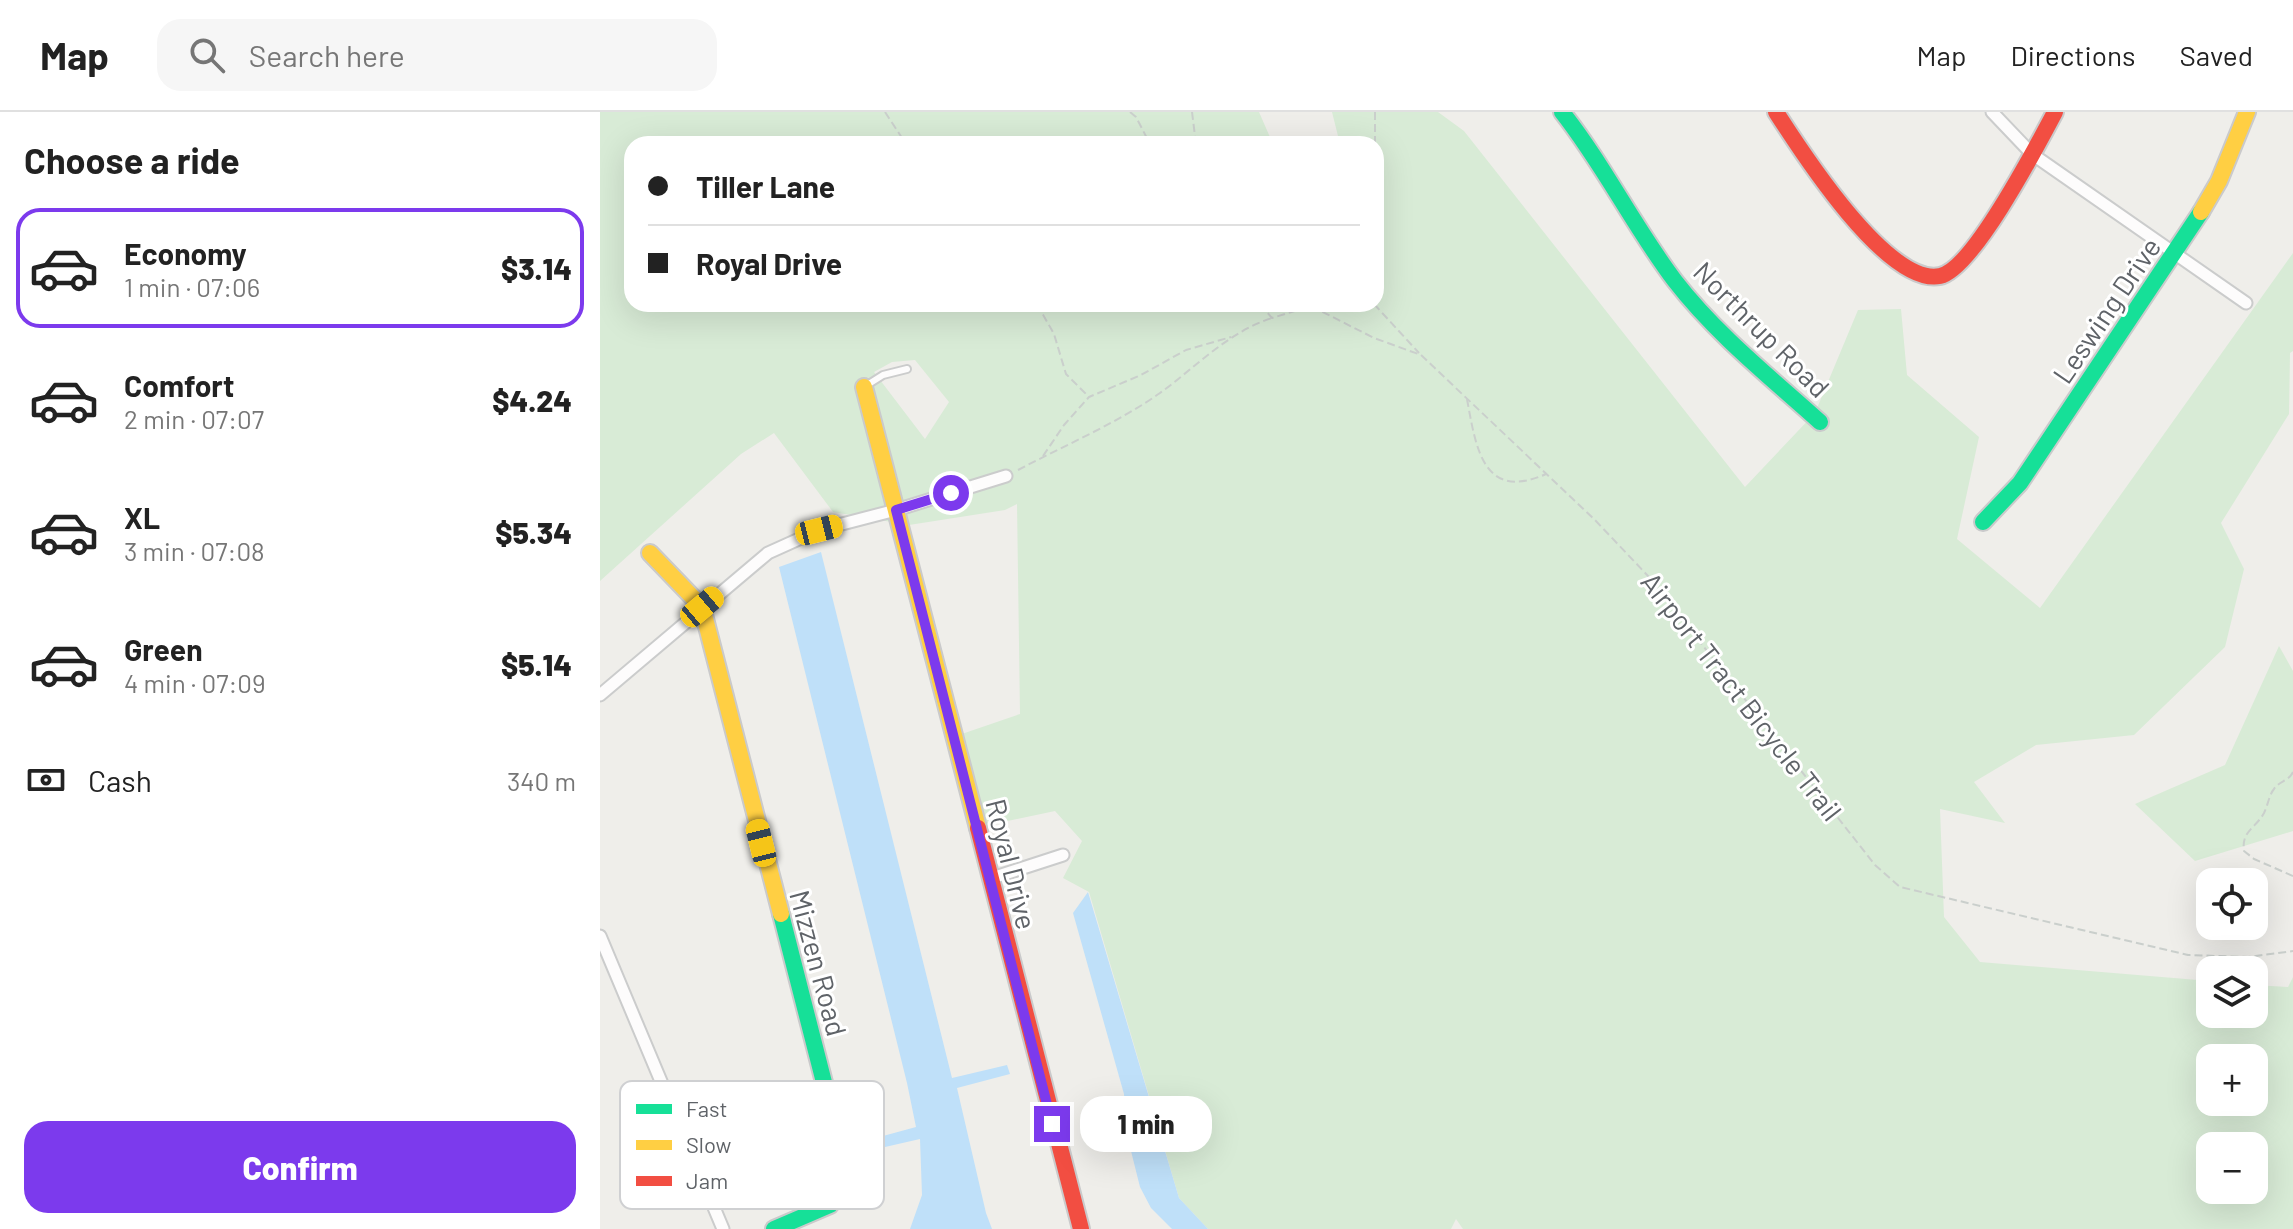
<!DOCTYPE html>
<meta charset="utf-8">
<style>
:root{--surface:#fff;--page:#f6f6f6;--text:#222;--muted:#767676;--line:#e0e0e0;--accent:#7c3aed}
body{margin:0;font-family:Barlow,sans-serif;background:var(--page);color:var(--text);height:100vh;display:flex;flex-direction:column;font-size:30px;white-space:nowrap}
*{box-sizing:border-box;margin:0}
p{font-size:26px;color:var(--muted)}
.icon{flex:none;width:44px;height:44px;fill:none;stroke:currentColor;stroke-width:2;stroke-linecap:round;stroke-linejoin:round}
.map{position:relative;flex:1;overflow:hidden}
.drawer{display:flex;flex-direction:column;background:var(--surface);width:600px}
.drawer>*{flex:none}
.top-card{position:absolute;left:24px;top:24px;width:760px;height:176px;border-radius:24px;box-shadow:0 8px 32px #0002;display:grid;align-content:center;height:176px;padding:0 24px;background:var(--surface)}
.buttons{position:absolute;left:1596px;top:756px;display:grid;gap:16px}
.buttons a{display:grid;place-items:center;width:72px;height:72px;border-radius:16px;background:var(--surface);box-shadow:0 8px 32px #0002;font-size:40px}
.end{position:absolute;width:36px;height:36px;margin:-18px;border:10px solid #7c3aed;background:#fff;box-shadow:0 0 0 4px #fff}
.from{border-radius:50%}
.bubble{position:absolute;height:56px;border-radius:24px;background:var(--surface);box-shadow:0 8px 32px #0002;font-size:26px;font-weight:800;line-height:56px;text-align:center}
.car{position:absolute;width:24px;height:48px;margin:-24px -12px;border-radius:10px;box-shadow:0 0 6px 2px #0007;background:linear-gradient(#f5c518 24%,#345 0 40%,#f5c518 0 76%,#345 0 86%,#f5c518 0)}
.top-card b{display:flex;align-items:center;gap:28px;height:76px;font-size:30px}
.top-card b+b{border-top:2px solid var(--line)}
.top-card i{width:20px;height:20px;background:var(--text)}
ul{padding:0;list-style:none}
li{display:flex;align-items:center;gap:24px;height:120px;margin:0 16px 12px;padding:0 8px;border:4px solid transparent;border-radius:24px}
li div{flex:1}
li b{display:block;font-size:30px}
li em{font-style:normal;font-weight:800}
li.selected{border-color:var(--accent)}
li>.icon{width:72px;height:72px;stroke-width:1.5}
h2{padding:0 24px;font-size:36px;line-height:96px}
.pay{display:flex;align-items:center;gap:20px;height:88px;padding:0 24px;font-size:30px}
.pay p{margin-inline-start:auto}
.button{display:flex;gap:16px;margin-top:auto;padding:16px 24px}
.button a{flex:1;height:92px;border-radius:24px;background:var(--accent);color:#fff;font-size:32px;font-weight:800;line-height:92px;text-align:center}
header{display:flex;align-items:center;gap:48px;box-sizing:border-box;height:112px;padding:0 40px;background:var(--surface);border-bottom:2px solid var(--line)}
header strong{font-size:38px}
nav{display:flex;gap:44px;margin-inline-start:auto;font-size:28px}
.search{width:560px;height:72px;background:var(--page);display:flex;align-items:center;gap:20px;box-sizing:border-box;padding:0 28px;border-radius:24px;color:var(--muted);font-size:30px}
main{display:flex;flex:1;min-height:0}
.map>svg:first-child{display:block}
</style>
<header>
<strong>Map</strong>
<div class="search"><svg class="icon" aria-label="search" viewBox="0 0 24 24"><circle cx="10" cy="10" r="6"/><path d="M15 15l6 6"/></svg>Search here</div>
<nav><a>Map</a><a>Directions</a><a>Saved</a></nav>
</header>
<main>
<section class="drawer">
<h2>Choose a ride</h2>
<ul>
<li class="selected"><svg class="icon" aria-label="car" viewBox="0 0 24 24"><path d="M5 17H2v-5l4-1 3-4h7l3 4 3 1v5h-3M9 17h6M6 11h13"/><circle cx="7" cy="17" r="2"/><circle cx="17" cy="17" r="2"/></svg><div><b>Economy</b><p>1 min · 07:06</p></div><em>$3.14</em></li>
<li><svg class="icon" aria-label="car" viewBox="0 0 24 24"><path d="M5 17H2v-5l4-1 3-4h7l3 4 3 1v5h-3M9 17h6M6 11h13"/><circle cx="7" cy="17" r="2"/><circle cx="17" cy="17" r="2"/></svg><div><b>Comfort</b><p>2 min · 07:07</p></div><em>$4.24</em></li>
<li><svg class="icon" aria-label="car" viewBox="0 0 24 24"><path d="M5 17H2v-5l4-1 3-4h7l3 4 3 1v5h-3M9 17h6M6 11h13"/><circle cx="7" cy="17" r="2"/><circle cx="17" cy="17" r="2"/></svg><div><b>XL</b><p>3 min · 07:08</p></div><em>$5.34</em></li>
<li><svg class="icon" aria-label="car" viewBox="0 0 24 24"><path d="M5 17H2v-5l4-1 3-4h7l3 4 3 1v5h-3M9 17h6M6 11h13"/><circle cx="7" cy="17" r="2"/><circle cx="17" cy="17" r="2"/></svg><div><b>Green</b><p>4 min · 07:09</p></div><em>$5.14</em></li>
</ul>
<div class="pay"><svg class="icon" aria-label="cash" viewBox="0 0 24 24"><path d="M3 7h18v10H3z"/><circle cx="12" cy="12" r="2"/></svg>Cash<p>340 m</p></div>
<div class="button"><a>Confirm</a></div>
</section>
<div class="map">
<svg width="1693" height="1117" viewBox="0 0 1693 1117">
<rect width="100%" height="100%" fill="#efeeea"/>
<!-- green -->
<g fill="#d8ebd6" fill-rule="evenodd">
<path d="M0,0H659L673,32H32V192H776V32H740L732,0H838L864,19L1145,375L1215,301L1258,198L1301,197L1307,263L1379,325L1357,427L1440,496L1693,141V239L1690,241L1689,302L1621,411L1644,457L1625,535L1534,623L1436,633L1374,670L1405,711L1340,697L1344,805L1380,850L1610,869V902H1654V873L1688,875L1693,865V1117H863L856,1107L851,1117H608L579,1086L489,780L463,766L482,729L455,699L375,716L353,625L420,602L417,392L405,398L309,413L233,400L174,321L141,342L0,469ZM315,248L349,290L325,327L274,260L292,250ZM1610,946H1654V990H1610ZM1610,1034H1654V1078H1610Z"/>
<polygon points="1679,534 1693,559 1693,719 1595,749 1535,692 1625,653"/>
</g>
<!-- water -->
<g fill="#bfe0f9">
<polygon points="221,440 352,966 407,953 410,962 357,976 386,1101 392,1117 310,1117 322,1083 320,1027 285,1035 283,1024 316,1015 307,971 179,455"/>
<polygon points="488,780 579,1086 608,1117 572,1117 551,1096 540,1075 526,1019 524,982 473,801"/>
</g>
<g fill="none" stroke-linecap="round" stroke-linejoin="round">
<defs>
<polyline id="lane" points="264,275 283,263 307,257"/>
<g id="street">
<polyline points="1392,0 1432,42 1646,191"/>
<polyline points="0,583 168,441 219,418 296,398 406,364"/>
<polyline points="389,767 463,743"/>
<polyline points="0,824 123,1117"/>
</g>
<g id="fast">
<path d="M962,0C1004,53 1034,115 1075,169C1116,222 1170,265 1220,310"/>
<polyline points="1383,410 1420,371 1601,100"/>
<polyline points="174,1117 230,1093 241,1075 241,1037 181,802"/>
</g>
<g id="slow">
<polyline points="1601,100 1619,69 1647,0"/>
<polyline points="264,275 378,716"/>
<polyline points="50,441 102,495 181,802"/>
</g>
<g id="jam">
<path d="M1176,0C1201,39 1288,175 1340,164C1373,157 1438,32 1455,0"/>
<polyline points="378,716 481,1117"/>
</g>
</defs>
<!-- lane casing -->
<use href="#lane" stroke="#cbcccc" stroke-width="10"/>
<!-- street casing -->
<use href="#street" stroke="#cbcccc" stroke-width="15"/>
<!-- fast casing -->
<use href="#fast" stroke="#cacacb" stroke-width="20"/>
<!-- slow casing -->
<use href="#slow" stroke="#cacacb" stroke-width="20"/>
<!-- jam casing -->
<use href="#jam" stroke="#cacacb" stroke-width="20"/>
<!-- path -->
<g stroke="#cacfcc" stroke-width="2" stroke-dasharray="8 4" stroke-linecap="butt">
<polyline points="285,0 306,32"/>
<polyline points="530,0 536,5 550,32"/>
<polyline points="592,0 596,32"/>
<polyline points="775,32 775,0"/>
<polyline points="437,192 454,222 466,262 488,284"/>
<polyline points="660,192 672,206 711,194 774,226 821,243 994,407 1049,465 1275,753 1300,775 1588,843 1648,845 1693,839"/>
<polyline points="774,192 819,241"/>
<path d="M867,287C876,336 883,390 946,362"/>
<polyline points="443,344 464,313 489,285 541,263 586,238 631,225"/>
<path d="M418,358C465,333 516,312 560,281C596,255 628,220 672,206"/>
<path d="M1693,660C1689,669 1679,669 1674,677C1669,683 1668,693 1664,701C1656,716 1641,719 1644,739L1654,747L1693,764"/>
</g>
<!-- lane -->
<use href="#lane" stroke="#fdfcfc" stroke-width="6"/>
<!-- street -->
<use href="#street" stroke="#fdfcfc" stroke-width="11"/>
<!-- fast -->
<use href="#fast" stroke="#16e098" stroke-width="16"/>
<!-- slow -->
<use href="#slow" stroke="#ffcf43" stroke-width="16"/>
<!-- jam -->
<use href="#jam" stroke="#f24e42" stroke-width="16"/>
</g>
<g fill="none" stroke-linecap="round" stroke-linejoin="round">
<!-- route -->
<polyline stroke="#7c3aed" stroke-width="10" points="351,381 296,398 452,1012"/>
</g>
<g text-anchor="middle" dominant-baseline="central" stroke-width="6" stroke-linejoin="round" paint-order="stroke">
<!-- street labels -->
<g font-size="28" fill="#5f6368" stroke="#fff">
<text transform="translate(1506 198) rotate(-56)">Leswing Drive</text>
<text transform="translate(1162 217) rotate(45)">Northrup Road</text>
<text transform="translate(1142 584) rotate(52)">Airport Tract Bicycle Trail</text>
<text transform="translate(412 752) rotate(76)">Royal Drive</text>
<text transform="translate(219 851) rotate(75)">Mizzen Road</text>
</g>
</g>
<!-- legend -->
<rect x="20" y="969" width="264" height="128" rx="12" fill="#fff" stroke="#cfd0d2" stroke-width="2"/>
<rect x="36" y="992" width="36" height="10" fill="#16e098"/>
<rect x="36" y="1028" width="36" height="10" fill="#ffcf43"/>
<rect x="36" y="1064" width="36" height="10" fill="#f24e42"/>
<g font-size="22" fill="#5f6368">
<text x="86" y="1005">Fast</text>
<text x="86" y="1041">Slow</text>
<text x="86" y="1077">Jam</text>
</g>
</svg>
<div class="buttons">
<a><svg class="icon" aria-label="locate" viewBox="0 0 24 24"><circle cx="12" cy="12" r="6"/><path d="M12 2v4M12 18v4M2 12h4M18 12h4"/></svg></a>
<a><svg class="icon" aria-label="layers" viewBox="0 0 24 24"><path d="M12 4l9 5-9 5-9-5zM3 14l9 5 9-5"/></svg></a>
<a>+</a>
<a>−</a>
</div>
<i class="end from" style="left:351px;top:381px"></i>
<i class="end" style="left:452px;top:1012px"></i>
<div class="bubble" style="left:480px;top:984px;width:132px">1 min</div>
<i class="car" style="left:219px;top:418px;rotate:76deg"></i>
<i class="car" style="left:102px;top:495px;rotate:50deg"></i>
<i class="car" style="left:161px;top:731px;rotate:346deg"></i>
<div class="top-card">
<b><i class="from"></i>Tiller Lane</b>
<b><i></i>Royal Drive</b>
</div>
</div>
</main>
